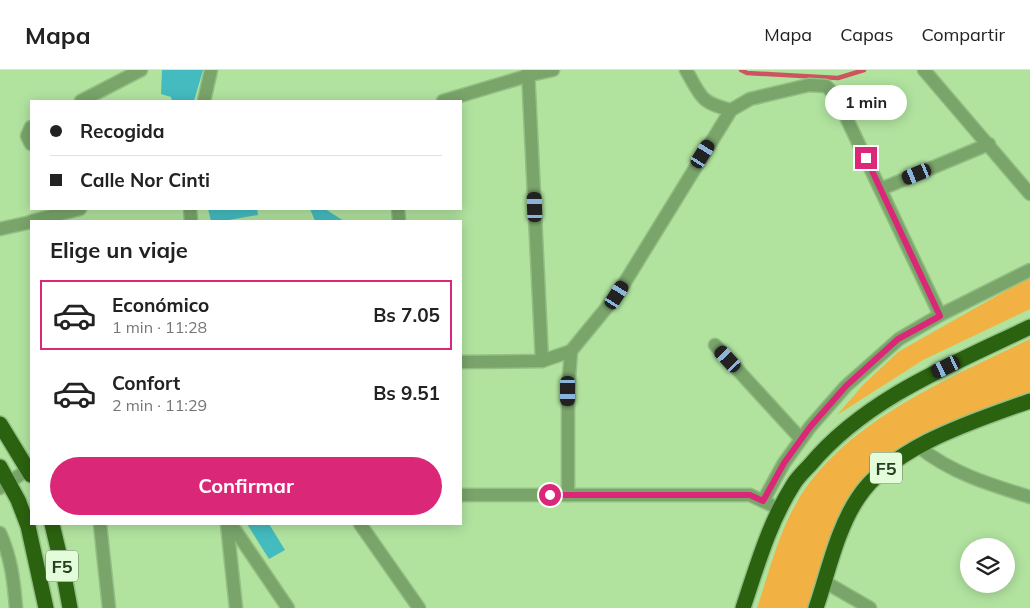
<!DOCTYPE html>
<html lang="es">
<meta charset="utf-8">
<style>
:root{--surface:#fff;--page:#f2f2f2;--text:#222;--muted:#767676;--line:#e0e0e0;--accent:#db2777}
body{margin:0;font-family:Mulish,sans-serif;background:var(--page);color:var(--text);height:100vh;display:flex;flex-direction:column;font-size:19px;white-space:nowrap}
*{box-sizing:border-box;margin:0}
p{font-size:16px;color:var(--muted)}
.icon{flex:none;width:28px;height:28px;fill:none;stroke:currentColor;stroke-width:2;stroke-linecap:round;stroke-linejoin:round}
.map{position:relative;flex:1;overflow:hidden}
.drawer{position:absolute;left:30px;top:150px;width:432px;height:305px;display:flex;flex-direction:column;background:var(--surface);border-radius:0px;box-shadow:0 2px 12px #0003}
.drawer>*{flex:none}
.top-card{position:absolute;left:30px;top:30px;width:432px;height:110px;border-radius:0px;box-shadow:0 2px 12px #0003;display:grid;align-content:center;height:110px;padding:0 20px;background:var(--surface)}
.fabs{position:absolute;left:960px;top:468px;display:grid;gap:10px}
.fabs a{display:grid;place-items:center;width:55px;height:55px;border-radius:50%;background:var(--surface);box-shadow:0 2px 12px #0003;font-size:25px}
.end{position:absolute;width:22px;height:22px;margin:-11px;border:6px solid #db2777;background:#fff;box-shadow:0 0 0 2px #fff}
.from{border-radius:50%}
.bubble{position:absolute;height:35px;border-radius:18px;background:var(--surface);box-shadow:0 2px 12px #0003;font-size:16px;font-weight:700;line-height:35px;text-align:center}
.car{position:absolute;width:15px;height:30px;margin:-15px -8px;border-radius:6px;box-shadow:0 0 4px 1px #0007;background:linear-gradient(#222 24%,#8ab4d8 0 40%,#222 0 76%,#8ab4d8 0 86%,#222 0)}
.top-card b{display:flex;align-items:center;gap:18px;height:48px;font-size:19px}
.top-card b+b{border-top:1px solid var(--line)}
.top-card i{width:12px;height:12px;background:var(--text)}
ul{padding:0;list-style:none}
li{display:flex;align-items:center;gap:15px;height:70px;margin:0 10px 8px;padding:0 10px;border:2px solid transparent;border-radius:0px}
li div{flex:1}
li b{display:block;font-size:19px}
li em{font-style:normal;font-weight:700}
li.on{border-color:var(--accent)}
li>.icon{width:45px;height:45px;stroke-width:1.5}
h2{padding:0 20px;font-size:22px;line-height:60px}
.button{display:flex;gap:10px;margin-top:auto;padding:10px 20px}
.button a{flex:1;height:58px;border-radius:30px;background:var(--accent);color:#fff;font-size:20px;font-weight:700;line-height:58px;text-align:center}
header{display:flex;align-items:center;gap:30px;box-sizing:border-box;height:70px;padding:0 25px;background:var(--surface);border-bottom:1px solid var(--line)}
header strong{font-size:24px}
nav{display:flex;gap:28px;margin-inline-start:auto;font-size:18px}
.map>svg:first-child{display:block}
</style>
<header>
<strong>Mapa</strong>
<nav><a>Mapa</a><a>Capas</a><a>Compartir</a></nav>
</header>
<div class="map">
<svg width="1030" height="538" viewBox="0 0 1030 538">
<rect width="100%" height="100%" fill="#b1e39f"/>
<!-- green -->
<g fill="#f1b243">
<polygon points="1030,207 1030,239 923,290 837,345 864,314 898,282"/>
<path d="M1030,269V322C958,351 882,365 842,441C826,471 818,506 807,538H757C769,503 778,464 797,432C843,352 950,308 1030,269Z"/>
</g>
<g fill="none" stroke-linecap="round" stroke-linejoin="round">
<!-- stream -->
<polyline stroke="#cc555f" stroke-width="4.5" points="741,0 747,3 838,8 864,0"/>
</g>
<!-- building -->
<g fill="#44bbbf">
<polygon points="162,0 203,0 194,31 172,31 171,27 161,24"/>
<polygon points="208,139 257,139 258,145 223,151 211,151"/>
<polygon points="310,139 325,139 344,151 315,151"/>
<polygon points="247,454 269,454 285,480 269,489"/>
</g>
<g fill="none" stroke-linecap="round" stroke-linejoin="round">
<defs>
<g id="minor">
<polyline points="528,0 542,291"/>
<path d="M686,0C701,26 700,33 731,40"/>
<polyline points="924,0 1030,124"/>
<polyline points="81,31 141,0"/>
<polyline points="204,31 211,0"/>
<polyline points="443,31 530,5 553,0"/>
<polyline points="31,57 27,66 31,74"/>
<polyline points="881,119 989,74"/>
<polyline points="190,139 191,151"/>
<polyline points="398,139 399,151"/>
<polyline points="32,151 80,139"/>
<polyline points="0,159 31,152"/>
<polyline points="715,275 801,369"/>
<polyline points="461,292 542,291 571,281 617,225 731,40 750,29 809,15 826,16 836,26 940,245"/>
<path d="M919,377C951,403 991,415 1030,427"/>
<polyline points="0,418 29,399"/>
<polyline points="461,425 750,425 780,439"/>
<polyline points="568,425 568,321 571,281"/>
<polyline points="763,431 784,393 810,357 846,316 899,269 940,245 1030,200"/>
<polyline points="100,454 109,538"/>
<polyline points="227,454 236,538"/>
<polyline points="231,454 288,538"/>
<polyline points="360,454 419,538"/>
<path d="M0,463C11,487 14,512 16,538"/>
<polyline points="825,512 870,538"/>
</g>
<g id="highway">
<polyline points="0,354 31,405"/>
<polyline points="0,397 18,430 28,456 46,538"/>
<polyline points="52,454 63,500 70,538"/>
<path d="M743,538C757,496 769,453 793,415C797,408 804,401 810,395C866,328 953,294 1030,257"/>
<path d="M816,538C828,503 837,459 858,428C892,376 974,351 1030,331"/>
</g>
</defs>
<!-- minor casing -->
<use href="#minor" stroke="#93bf84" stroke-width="15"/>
<!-- highway casing -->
<use href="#highway" stroke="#93bf84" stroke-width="18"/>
<!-- minor -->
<use href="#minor" stroke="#79a46a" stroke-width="12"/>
<!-- highway -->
<use href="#highway" stroke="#2b620f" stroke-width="15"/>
</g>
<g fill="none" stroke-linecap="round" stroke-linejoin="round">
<!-- route -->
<polyline stroke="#db2777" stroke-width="6" points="550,425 750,425 763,431 784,393 810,357 846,316 898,269 940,246 866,88"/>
</g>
<g text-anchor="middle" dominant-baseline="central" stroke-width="4" stroke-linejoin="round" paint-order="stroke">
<!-- shield labels -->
<g fill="#e3fcda" stroke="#62775a" stroke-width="1">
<rect x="870" y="382.5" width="32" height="31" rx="4"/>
<rect x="46" y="480.5" width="32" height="31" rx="4"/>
</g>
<g font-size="18" font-weight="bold" fill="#2a3e23">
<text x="886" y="398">F5</text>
<text x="62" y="496">F5</text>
</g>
</g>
</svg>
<div class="fabs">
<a><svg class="icon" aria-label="layers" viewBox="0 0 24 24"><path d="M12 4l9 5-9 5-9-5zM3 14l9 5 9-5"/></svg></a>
</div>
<i class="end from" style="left:550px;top:425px"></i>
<i class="end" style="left:866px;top:88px"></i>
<div class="bubble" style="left:825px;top:15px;width:82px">1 min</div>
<i class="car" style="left:703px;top:84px;rotate:32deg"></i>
<i class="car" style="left:917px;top:104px;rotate:248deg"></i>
<i class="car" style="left:535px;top:137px;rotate:358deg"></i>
<i class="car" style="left:617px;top:225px;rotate:32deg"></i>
<i class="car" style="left:728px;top:289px;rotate:317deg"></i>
<i class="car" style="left:946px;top:297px;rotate:244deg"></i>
<i class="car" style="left:568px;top:321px;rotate:180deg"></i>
<div class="top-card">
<b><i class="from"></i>Recogida</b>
<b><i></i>Calle Nor Cinti</b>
</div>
<section class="drawer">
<h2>Elige un viaje</h2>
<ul>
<li class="on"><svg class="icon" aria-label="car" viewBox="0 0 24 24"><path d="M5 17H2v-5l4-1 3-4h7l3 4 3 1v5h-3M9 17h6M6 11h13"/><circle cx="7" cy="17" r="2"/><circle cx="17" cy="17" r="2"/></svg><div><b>Económico</b><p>1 min · 11:28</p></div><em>Bs 7.05</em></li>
<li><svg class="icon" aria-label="car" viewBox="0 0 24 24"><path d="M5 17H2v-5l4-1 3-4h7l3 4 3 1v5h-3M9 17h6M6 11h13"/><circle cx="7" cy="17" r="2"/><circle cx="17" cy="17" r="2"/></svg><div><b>Confort</b><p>2 min · 11:29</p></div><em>Bs 9.51</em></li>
</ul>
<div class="button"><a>Confirmar</a></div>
</section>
</div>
